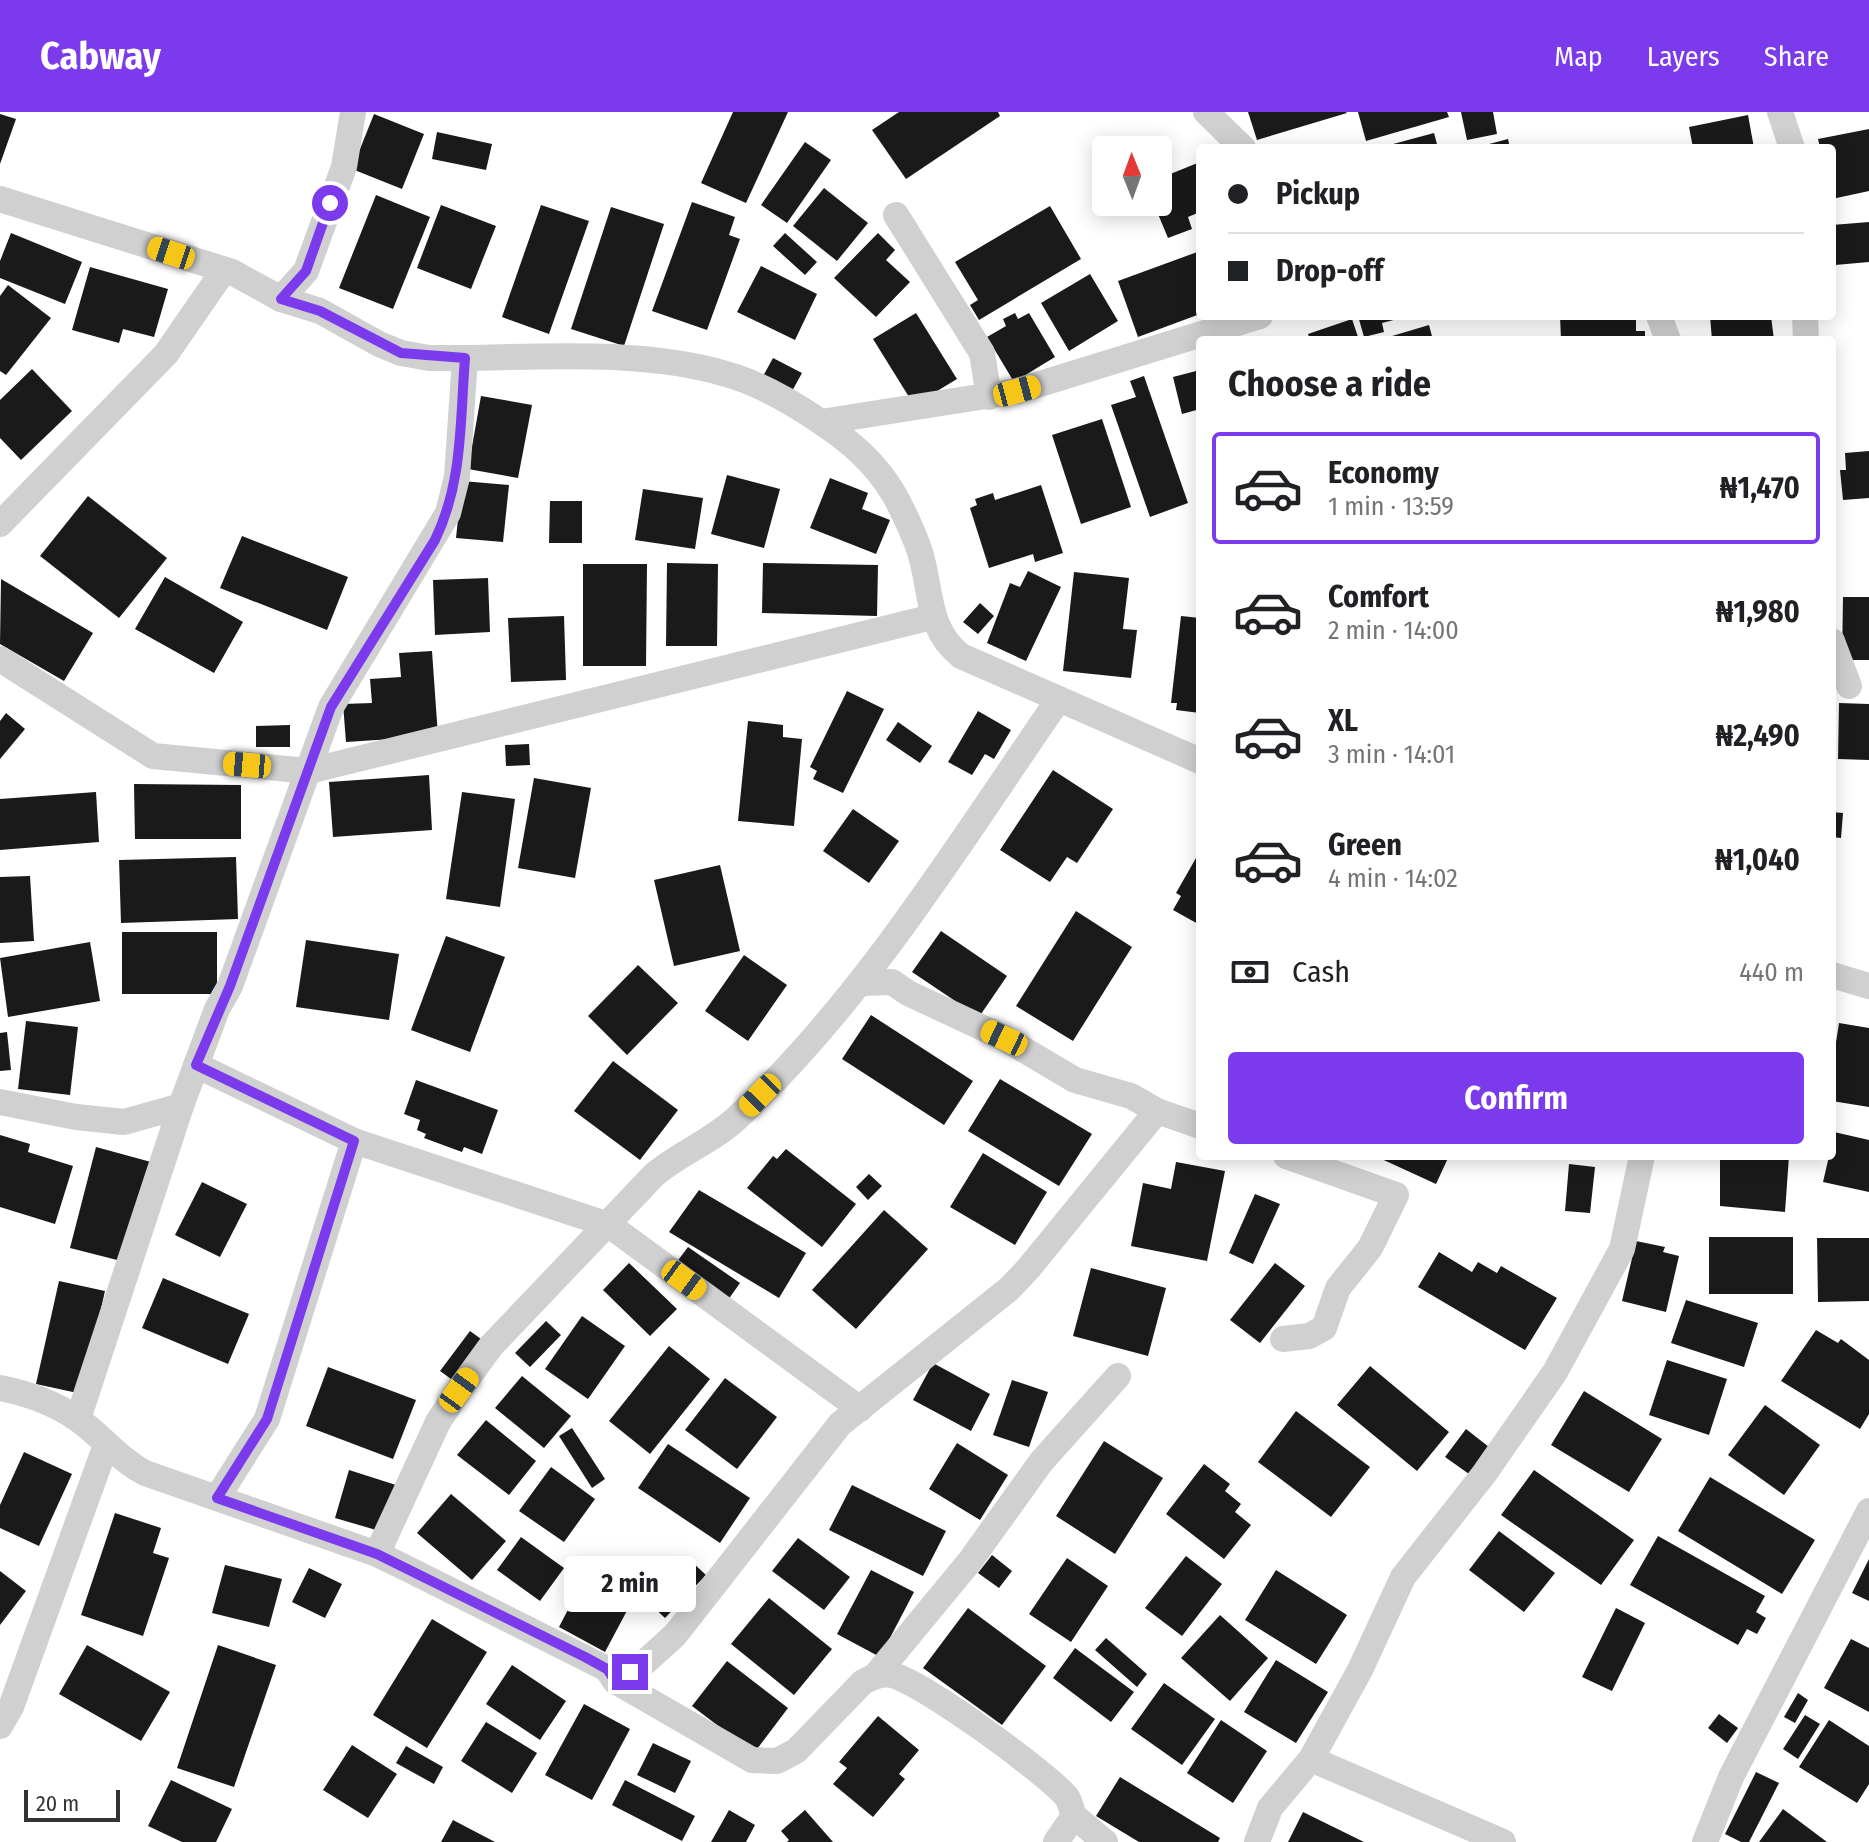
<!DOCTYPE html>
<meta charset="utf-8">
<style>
:root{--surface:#fff;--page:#f6f6f6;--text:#202124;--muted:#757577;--line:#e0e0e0;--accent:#7c3aed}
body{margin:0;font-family:"Fira Sans Condensed",sans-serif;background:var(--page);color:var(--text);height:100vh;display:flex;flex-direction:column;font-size:30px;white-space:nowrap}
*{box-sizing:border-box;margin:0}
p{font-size:26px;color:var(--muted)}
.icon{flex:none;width:44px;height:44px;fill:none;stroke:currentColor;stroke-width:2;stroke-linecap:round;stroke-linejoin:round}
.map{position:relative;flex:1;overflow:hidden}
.sheet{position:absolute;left:1196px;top:224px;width:640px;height:824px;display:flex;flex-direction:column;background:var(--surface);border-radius:8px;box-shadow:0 4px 20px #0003}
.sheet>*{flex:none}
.top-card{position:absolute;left:1196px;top:32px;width:640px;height:176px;border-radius:8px;box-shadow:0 4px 20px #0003;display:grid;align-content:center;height:176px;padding:0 32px;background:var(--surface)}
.needle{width:52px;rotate:359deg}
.buttons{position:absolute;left:1092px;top:24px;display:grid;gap:16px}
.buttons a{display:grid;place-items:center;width:80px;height:80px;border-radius:8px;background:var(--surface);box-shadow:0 4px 20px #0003;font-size:40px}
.scale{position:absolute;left:24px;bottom:20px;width:96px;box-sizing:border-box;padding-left:8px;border:4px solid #333;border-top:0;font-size:22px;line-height:28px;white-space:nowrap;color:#333;-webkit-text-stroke:6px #fff;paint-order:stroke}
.end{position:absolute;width:36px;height:36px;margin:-18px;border:10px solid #7c3aed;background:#fff;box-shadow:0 0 0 4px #fff}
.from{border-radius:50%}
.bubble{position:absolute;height:56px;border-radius:8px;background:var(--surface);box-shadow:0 4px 20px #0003;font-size:26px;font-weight:700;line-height:56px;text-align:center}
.car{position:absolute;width:24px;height:48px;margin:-24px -12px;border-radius:10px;box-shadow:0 0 6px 2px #0007;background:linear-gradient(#f5c518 24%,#345 0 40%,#f5c518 0 76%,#345 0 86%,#f5c518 0)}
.top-card b{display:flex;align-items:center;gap:28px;height:76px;font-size:30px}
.top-card b+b{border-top:2px solid var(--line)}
.top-card i{width:20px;height:20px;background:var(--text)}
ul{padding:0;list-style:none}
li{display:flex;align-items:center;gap:24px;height:112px;margin:0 16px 12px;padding:0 16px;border:4px solid transparent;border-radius:8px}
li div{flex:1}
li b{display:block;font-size:30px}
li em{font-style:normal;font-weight:700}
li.active{border-color:var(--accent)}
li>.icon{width:72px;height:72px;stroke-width:1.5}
h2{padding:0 32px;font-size:36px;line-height:96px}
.pay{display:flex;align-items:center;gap:20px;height:88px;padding:0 32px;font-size:30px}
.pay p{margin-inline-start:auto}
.primary-button{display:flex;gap:16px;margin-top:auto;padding:16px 32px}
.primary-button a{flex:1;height:92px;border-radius:8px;background:var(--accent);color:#fff;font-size:32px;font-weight:700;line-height:92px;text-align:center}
header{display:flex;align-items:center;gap:48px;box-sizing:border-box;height:112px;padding:0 40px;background:var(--accent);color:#fff}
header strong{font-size:38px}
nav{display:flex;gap:44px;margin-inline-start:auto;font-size:28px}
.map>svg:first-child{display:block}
</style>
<header>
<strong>Cabway</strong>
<nav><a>Map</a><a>Layers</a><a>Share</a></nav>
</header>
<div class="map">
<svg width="1869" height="1730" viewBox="0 0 1869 1730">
<rect width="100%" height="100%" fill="#fff"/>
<!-- building -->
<g fill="#1a1a1a">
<polygon points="733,0 788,0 746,91 701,71"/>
<polygon points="899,0 998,0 1000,4 906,67 872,18"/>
<polygon points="1248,0 1346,0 1347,1 1257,28"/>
<polygon points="1358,0 1447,0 1449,5 1366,29"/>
<polygon points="1461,0 1493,0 1497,22 1467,28"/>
<polygon points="0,2 16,7 0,52"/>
<polygon points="374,2 424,22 402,77 352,57"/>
<polygon points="1748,3 1754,36 1693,36 1689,15"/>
<polygon points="1869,17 1869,79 1832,87 1832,36 1820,36 1818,27"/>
<polygon points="437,20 492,32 486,58 432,47"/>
<polygon points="1434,21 1438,36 1382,36 1382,35"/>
<polygon points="1508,27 1510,36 1478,36 1478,35"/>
<polygon points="805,30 831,48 787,111 761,93"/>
<polygon points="1200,50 1200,100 1188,105 1192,117 1168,126 1153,90 1158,90 1158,67"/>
<polygon points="824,76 868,111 837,149 793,114"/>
<polygon points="376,83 430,105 393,197 339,176"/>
<polygon points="692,90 735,105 729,123 740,127 707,218 652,199"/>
<polygon points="441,93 496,114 471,177 417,156"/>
<polygon points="541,93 589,109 549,222 502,205"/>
<polygon points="1050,94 1081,147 979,208 970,193 978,188 955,150"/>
<polygon points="611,95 664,112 624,234 571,217"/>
<polygon points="1869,110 1869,150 1835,153 1832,113"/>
<polygon points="11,121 82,150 65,192 0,166 0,149"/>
<polygon points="785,121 817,150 805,163 773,134"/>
<polygon points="878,121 895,138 886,148 910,170 876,205 834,166"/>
<polygon points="1200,139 1200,202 1138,225 1118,169"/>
<polygon points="761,154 817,182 795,228 737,200"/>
<polygon points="90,155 168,177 154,225 123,217 119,231 72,218"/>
<polygon points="1090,162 1118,209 1069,239 1041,191"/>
<polygon points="8,173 51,206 6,263 0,259 0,184"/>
<polygon points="916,201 957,267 914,293 873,227"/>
<polygon points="1015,201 1018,207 1029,201 1055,245 1014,270 987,225 1006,214 1003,207"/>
<polygon points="1358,204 1405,204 1405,205 1382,211 1384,220 1364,225"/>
<polygon points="1560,204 1636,204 1636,219 1645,219 1645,228 1561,228"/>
<polygon points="1710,204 1771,204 1774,228 1712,228"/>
<polygon points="1352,207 1359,228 1310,228 1308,222"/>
<polygon points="1429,213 1433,228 1382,228 1382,227"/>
<polygon points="773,246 802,261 791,281 762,266"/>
<polygon points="32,257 72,299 21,348 0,326 0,288"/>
<polygon points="1200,258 1200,297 1182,302 1173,265"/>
<polygon points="1144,264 1188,391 1150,405 1111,293 1136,285 1130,269"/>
<polygon points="481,284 532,293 518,366 468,357"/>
<polygon points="1102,307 1131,395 1081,412 1052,323"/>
<polygon points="1869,339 1869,386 1843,388 1840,358 1846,358 1845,341"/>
<polygon points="727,363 780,377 764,436 711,422"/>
<polygon points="830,366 868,381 862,397 890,408 876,442 810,416"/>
<polygon points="462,369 509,373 503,430 456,426"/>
<polygon points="1041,373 1063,441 1035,450 1033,442 989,456 970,396 977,393 975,387 993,381 995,388"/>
<polygon points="643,377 703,386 695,437 635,428"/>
<polygon points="88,384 167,446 119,506 40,444"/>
<polygon points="550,389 582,389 582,431 549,431"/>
<polygon points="242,424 348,465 327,518 220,476"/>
<polygon points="667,451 718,452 717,534 666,534"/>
<polygon points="763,451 878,453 877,504 762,501"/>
<polygon points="583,452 647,452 646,554 583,554"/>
<polygon points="1028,459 1061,475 1026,549 987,531 1010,471 1020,475"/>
<polygon points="1074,460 1129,466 1123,517 1137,518 1131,566 1063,559"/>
<polygon points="165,465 243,510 214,561 135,517"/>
<polygon points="488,466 490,520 435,523 433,468"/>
<polygon points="1,467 93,521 64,569 0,532"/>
<polygon points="1843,485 1869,485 1869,548 1842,548"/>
<polygon points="980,491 994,504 978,522 963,510"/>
<polygon points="564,504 566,568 511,570 508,506"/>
<polygon points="1181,504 1200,506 1200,601 1176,598 1177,591 1171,591"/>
<polygon points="432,539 438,624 346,630 343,592 372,591 370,567 401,565 399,541"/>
<polygon points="847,579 884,597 843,681 813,667 817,659 810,655"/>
<polygon points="1839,591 1869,592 1869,648 1838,647"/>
<polygon points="978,599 1011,618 994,647 985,642 972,663 948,650"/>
<polygon points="6,601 25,617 0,647 0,609"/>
<polygon points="748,609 783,613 783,625 802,627 794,714 738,709"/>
<polygon points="898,610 932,634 920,651 886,628"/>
<polygon points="290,613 290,635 256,635 256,614"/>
<polygon points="529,632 530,653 506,654 505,633"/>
<polygon points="1053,658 1113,697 1077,751 1067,745 1050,770 1000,738"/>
<polygon points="429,663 432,718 333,725 329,670"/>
<polygon points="534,666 591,676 575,766 518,756"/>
<polygon points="134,672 241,673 241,727 135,727"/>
<polygon points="96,680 99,730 0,738 0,687"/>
<polygon points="462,680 515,687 500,795 446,787"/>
<polygon points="853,697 899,729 869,771 823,739"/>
<polygon points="1832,700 1843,701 1841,726 1832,725"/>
<polygon points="1200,739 1200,813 1173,798 1181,784 1176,781"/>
<polygon points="236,745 238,807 121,811 119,748"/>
<polygon points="720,753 740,839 674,854 654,768"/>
<polygon points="30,764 34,829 0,831 0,765"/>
<polygon points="1076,799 1132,835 1073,929 1016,894"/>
<polygon points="941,819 1007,864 979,905 912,860"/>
<rect x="122" y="820" width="95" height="62"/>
<polygon points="446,824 505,845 470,940 411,918"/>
<polygon points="306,828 399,842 389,908 296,895"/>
<polygon points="90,830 100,889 8,905 0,846"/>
<polygon points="744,843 787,873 748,929 705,899"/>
<polygon points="638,853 678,891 627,943 588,904"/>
<polygon points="871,903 973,969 944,1013 842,947"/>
<polygon points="26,909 78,915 70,983 18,977"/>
<polygon points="1839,911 1869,916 1869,995 1832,989 1832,956"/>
<polygon points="7,920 11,958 0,959 0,921"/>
<polygon points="613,949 678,998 640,1048 574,999"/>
<polygon points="1000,967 1092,1022 1059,1074 968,1019"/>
<polygon points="416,968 498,998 482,1042 464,1035 462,1040 424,1026 426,1022 417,1018 420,1008 404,1002"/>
<polygon points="1834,1020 1869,1028 1869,1080 1823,1070 1829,1044 1832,1044"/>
<polygon points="0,1023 30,1032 28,1040 73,1054 55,1112 0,1095"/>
<polygon points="96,1035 151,1050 125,1150 70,1136"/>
<polygon points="786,1037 856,1092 822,1135 747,1076 773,1044 777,1047"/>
<polygon points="983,1041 1047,1080 1015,1133 950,1095"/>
<polygon points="1375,1044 1449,1044 1436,1072"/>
<polygon points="1789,1044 1785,1100 1720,1094 1720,1045"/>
<polygon points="1176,1050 1225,1059 1207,1149 1131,1134 1143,1071 1171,1077"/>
<polygon points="1569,1052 1595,1055 1590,1101 1565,1099"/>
<polygon points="869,1062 882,1074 868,1088 856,1075"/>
<polygon points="202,1070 247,1092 220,1145 175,1123"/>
<polygon points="699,1078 806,1141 779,1186 669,1120"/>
<polygon points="1255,1082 1280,1092 1253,1152 1229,1141"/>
<polygon points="884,1098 928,1137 856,1217 812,1178"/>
<rect x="1709" y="1125" width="84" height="57"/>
<polygon points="1817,1126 1869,1126 1869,1189 1818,1190"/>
<polygon points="1636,1129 1665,1135 1663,1140 1679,1144 1666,1200 1622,1189"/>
<polygon points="688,1135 740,1171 728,1188 676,1151"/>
<polygon points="1439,1140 1472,1160 1478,1150 1497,1161 1501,1154 1557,1186 1525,1238 1418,1175"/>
<polygon points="629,1151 677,1197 650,1224 603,1178"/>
<polygon points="1275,1151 1305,1174 1260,1231 1230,1208"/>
<polygon points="1091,1156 1166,1176 1148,1244 1073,1224"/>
<polygon points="163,1166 249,1202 228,1252 142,1216"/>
<polygon points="59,1169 105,1179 82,1282 36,1272"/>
<polygon points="1686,1188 1758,1211 1744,1255 1671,1231"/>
<polygon points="582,1204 625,1234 588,1287 545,1257"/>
<polygon points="546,1209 561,1223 530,1255 515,1241"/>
<polygon points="1816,1218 1838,1231 1841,1227 1869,1248 1869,1302 1860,1317 1781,1269"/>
<polygon points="470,1219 488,1232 458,1272 440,1259"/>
<polygon points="669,1234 710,1267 650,1342 609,1309"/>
<polygon points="1667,1248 1727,1267 1709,1323 1649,1303"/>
<polygon points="933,1251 990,1282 971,1319 913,1288"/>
<polygon points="1370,1254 1449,1320 1417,1359 1337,1293"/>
<polygon points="328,1255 416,1288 393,1347 306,1314"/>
<polygon points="522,1264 571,1304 544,1336 495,1296"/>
<polygon points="725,1266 777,1305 737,1357 685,1318"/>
<polygon points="1012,1268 1048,1280 1029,1335 993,1323"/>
<polygon points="1584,1279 1662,1327 1629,1380 1551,1333"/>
<polygon points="1765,1293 1820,1333 1784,1383 1728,1343"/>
<polygon points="1296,1299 1370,1355 1331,1405 1258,1350"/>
<polygon points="486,1308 536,1349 509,1383 457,1343"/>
<polygon points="572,1316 605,1367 592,1376 559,1324"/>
<polygon points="1466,1317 1489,1335 1469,1362 1445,1345"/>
<polygon points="1104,1329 1163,1366 1115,1442 1056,1404"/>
<polygon points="957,1331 1008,1363 980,1408 929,1377"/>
<polygon points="668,1332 750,1386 720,1431 638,1376"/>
<polygon points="24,1340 72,1362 39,1434 0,1416 0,1393"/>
<polygon points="1204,1352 1230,1372 1225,1379 1241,1392 1235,1400 1251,1413 1224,1447 1166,1402"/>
<polygon points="551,1355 595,1387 564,1430 519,1399"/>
<polygon points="349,1358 396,1373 383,1420 335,1406"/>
<polygon points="1534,1358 1634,1428 1601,1473 1501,1403"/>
<polygon points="1710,1365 1815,1428 1782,1482 1678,1419"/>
<polygon points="852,1373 946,1419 923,1464 829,1418"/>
<polygon points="451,1382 506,1429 472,1468 417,1421"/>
<polygon points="115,1401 161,1416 153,1441 169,1446 143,1524 81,1503"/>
<polygon points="1499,1419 1555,1461 1524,1500 1469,1458"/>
<polygon points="1658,1424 1765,1484 1756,1500 1766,1506 1757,1522 1747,1517 1738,1533 1630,1473"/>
<polygon points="521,1425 564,1456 540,1489 497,1458"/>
<polygon points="798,1426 850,1465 824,1498 772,1459"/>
<polygon points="992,1443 1012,1459 999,1476 978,1461"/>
<polygon points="1186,1444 1222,1472 1182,1524 1145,1496"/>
<polygon points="1067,1446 1108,1474 1071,1530 1029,1502"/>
<polygon points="1869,1447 1869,1489 1852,1481"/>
<polygon points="692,1450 706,1463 665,1506 651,1493"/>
<polygon points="225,1453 282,1467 269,1515 212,1501"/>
<polygon points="309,1456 342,1472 325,1506 292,1490"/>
<polygon points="871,1458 914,1480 880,1545 837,1522"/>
<polygon points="1276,1458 1347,1503 1316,1552 1245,1508"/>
<polygon points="0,1459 26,1479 0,1513"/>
<polygon points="583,1469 630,1493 605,1540 559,1515"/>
<polygon points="769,1486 832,1537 794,1583 731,1532"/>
<polygon points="968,1496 1046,1554 1002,1613 923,1556"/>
<polygon points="1616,1496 1645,1511 1612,1579 1582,1565"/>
<polygon points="1220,1503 1268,1546 1230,1589 1181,1546"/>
<polygon points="432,1507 487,1540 427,1636 373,1603"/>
<polygon points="1106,1526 1147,1562 1137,1575 1095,1538"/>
<polygon points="1851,1527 1869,1536 1869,1600 1824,1576"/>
<polygon points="87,1533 170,1580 141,1629 59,1582"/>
<polygon points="218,1533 276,1553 234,1675 177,1656"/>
<polygon points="1075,1536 1134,1580 1111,1610 1053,1566"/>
<polygon points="1276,1548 1328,1580 1296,1631 1244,1600"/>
<polygon points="727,1549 788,1596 754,1641 692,1594"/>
<polygon points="512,1553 566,1589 540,1628 486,1592"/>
<polygon points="1164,1571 1215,1607 1182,1653 1131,1617"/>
<polygon points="1798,1581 1808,1588 1795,1611 1784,1605"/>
<polygon points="584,1592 630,1617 592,1688 545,1663"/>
<polygon points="1719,1602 1738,1616 1727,1631 1708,1616"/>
<polygon points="1805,1603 1820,1612 1798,1647 1783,1637"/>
<polygon points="878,1604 919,1638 899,1662 905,1667 873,1705 833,1672 847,1656 839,1650"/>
<polygon points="1221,1608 1267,1639 1233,1691 1187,1661"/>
<polygon points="1829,1608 1869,1634 1869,1672 1857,1691 1799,1655"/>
<polygon points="486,1610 537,1641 512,1681 461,1649"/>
<polygon points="653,1631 691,1649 675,1681 637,1663"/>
<polygon points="352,1633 397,1662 368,1706 323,1678"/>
<polygon points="406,1634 443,1655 434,1672 396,1651"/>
<polygon points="1756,1660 1779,1671 1749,1730 1741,1730 1725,1722"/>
<polygon points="1120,1665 1220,1726 1218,1730 1139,1730 1096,1704"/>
<polygon points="171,1668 232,1697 216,1730 182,1730 148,1714"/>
<polygon points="625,1668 695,1704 682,1729 612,1693"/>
<polygon points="1783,1697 1827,1730 1759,1730"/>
<polygon points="729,1698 755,1713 746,1730 711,1730"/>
<polygon points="805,1698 833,1730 787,1730 789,1728 781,1719"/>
<polygon points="1303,1700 1364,1730 1288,1730"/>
<polygon points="453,1708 495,1730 441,1730"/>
</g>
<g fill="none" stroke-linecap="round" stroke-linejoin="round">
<!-- minor -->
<g stroke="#d0d0d0" stroke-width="26">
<polyline points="1206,0 1243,36"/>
<polyline points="1780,0 1792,36"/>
<path d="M0,87L232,160L281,187L320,199L379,232L401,241L429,246C523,247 636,235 726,262C759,271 790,289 818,308C850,329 876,351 895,384C904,401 914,422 920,440C932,479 926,516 961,544L1200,649"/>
<polyline points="896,103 982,241 989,285"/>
<polyline points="281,187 306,159 344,55 353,0"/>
<polyline points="1659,204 1668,228"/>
<polyline points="1805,204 1806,228"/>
<polyline points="821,310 1017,279 1260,204"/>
<polyline points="0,412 166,242 224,158"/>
<polyline points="1832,529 1849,574"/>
<polyline points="0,547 153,644 309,659 932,505"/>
<polyline points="1832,863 1869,874"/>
<polyline points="862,871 892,870 908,881 1004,926 1075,968 1131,984 1157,999 1200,1014"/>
<polyline points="196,953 354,1029 267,1307 217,1386"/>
<polyline points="0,990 76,1005 124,1010 181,994"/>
<polyline points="354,1029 609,1113 860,1297"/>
<polyline points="1283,1227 1309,1224 1324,1216 1338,1176 1370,1136 1396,1083 1286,1044"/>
<path d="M0,1276C26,1281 54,1291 76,1306C101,1323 118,1347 145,1361L377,1442L408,1457L607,1557L615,1569L752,1648L777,1649L796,1639L863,1570C872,1565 881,1561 892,1563C922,1570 1041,1657 1064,1682C1070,1687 1071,1697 1074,1704L1056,1730"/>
<polyline points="78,1307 181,994 217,897 230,874 331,595 448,401 457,365 465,246"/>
<path d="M377,1442L438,1310L459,1278L491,1234L654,1063C680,1041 713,1029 738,1005C867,884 959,731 1059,587"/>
<polyline points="876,1563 970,1449 1041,1350 1118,1264"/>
<polyline points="615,1569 644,1551 675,1523 840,1312 1009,1177 1028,1157 1157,999"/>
<polyline points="0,1614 11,1595 106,1333"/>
<polyline points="1311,1647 1503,1730"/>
<polyline points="1074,1704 1105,1730"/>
<polyline points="1257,1730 1270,1696 1311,1647 1360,1558 1403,1465 1484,1362 1555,1260 1622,1137 1642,1044"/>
<polyline points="1705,1730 1731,1665 1869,1399"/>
</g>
</g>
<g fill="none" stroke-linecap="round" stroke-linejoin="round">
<!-- route -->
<path stroke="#7c3aed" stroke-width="10" d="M330,91L306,159L281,187L320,199L401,241L465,246C460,309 463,370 435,428L331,595L230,874L196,953L354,1029L267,1307L217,1386L377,1442L585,1545L607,1557L615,1569L630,1560"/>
</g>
</svg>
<div class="buttons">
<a><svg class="needle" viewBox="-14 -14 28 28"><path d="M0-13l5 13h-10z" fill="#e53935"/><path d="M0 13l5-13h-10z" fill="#757577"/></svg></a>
</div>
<div class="scale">20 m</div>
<i class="end from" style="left:330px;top:91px"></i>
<i class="end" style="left:630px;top:1560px"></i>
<div class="bubble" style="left:564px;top:1444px;width:132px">2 min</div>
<i class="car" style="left:171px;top:141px;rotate:288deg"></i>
<i class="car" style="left:1017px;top:279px;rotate:75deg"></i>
<i class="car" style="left:247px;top:653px;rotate:275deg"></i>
<i class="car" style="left:1004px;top:926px;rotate:295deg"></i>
<i class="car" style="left:760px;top:983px;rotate:224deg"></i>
<i class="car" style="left:684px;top:1168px;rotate:126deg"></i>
<i class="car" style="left:459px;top:1278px;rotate:36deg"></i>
<div class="top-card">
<b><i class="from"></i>Pickup</b>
<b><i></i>Drop-off</b>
</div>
<section class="sheet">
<h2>Choose a ride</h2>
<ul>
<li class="active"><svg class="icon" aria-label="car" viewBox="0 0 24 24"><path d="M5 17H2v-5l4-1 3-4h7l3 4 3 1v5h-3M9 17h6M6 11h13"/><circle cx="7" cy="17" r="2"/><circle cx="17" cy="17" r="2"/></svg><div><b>Economy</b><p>1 min · 13:59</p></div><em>₦1,470</em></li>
<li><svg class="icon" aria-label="car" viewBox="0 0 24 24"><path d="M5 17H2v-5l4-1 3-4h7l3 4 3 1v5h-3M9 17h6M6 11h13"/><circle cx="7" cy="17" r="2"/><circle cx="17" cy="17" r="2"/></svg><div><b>Comfort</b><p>2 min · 14:00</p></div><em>₦1,980</em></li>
<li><svg class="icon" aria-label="car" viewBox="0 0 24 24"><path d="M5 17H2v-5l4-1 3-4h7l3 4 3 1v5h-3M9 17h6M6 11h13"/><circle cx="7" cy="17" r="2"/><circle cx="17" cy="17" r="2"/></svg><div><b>XL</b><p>3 min · 14:01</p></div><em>₦2,490</em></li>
<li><svg class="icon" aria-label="car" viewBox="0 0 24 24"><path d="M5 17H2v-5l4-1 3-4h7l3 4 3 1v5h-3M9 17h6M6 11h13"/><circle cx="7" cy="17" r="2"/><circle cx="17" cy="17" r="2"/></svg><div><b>Green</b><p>4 min · 14:02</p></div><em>₦1,040</em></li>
</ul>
<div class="pay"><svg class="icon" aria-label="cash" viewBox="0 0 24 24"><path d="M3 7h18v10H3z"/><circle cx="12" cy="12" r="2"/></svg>Cash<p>440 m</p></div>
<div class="primary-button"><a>Confirm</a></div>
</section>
</div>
